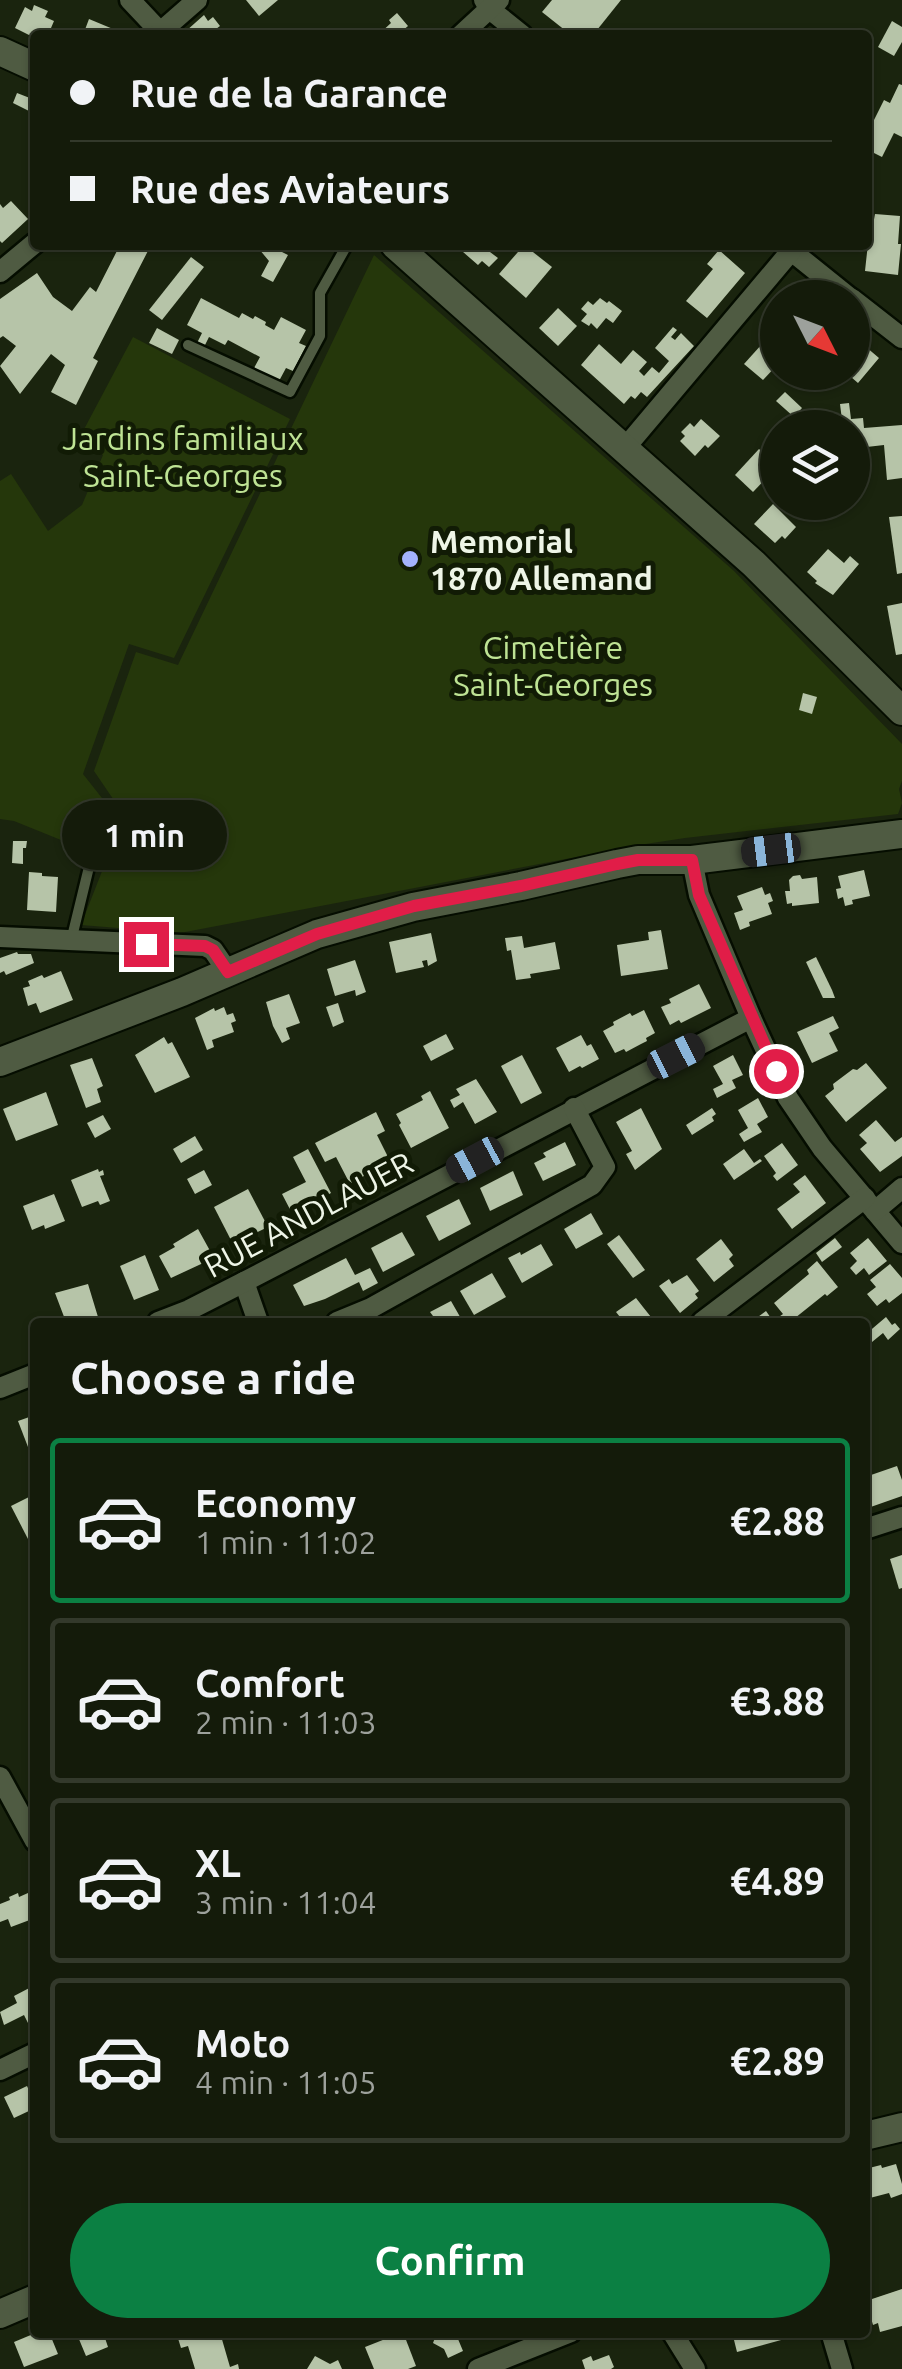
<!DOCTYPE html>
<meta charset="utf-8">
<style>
:root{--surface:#141b0a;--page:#212818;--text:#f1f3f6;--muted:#9da19c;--line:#33392b;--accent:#0b8043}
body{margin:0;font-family:Ubuntu,sans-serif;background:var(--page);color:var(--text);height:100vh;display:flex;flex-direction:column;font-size:38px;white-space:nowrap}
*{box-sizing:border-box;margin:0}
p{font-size:32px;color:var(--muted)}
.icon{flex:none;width:55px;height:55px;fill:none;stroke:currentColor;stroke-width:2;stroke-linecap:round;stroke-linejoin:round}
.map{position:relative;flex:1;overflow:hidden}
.sheet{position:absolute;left:30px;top:1318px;width:840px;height:1020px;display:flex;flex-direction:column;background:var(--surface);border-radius:10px;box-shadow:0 2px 8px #0004,0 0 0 2px var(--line)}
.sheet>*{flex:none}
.guide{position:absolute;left:30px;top:30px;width:842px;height:220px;border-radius:10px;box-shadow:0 2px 8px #0004,0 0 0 2px var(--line);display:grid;align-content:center;height:220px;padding:0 40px;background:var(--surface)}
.needle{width:65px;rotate:132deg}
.fabs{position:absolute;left:760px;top:280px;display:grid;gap:20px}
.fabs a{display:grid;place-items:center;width:110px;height:110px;border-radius:50%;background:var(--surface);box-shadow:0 2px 8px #0004,0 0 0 2px var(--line);font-size:50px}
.end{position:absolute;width:45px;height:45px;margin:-22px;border:12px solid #e11d48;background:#fff;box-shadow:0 0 0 5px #fff}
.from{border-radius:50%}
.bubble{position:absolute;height:70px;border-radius:35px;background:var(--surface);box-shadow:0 2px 8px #0004,0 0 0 2px var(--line);font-size:32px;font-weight:700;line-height:70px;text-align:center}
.car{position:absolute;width:30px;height:60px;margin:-30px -15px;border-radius:12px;box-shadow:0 0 8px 2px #0007;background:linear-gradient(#222 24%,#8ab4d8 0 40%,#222 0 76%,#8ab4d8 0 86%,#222 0)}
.guide b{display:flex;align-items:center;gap:35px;height:95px;font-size:38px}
.guide b+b{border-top:2px solid var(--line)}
.guide i{width:25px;height:25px;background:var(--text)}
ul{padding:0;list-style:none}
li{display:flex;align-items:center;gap:30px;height:165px;margin:0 20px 15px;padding:0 20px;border:5px solid var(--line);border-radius:10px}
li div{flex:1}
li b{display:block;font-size:38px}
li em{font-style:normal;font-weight:700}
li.selected{border-color:var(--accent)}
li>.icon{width:90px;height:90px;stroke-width:1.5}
h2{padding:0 40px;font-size:45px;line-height:120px}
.action{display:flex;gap:20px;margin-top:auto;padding:20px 40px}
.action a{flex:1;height:115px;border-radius:60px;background:var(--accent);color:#fff;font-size:40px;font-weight:700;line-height:115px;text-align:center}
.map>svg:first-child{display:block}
</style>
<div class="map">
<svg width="902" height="2369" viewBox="0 0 902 2369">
<rect width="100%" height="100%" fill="#1a240e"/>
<!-- green -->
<g fill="#25370b">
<polygon points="374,255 734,571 902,744 902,781 899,789 902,803 898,814 685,838 639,845 180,933 81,925 124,815 94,771 136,652 178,665"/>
<polygon points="133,337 290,419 174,658 129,644 83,774 113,812 98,855 14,821 0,819 0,481 11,474 48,531 82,505 103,455 81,435"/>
</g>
<!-- building -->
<g fill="#b6c4a8">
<polygon points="246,0 278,0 259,16"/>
<polygon points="552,0 621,0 593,35 571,35 542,12"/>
<polygon points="34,5 48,11 45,17 54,21 48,35 35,35 35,38 15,28 25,7 32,11"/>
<polygon points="397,13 408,26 401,32 404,35 378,35 391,23 389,20"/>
<polygon points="204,15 208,21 213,17 220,26 216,29 221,35 189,35 186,31"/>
<polygon points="89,19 113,29 110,35 83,35"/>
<polygon points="892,21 902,27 902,42 894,56 878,47"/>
<polygon points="899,84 902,85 902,137 894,133 882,157 868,150 868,132 884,100 890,103"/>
<polygon points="17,93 35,100 35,114 13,103"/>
<polygon points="11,201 28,219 2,243 0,241 0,204 3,208"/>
<polygon points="875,214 900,216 898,244 901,244 898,275 865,271 870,225 873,225"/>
<polygon points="120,245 151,245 93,358 98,361 76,405 51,392 65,365 51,354 20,394 0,366 16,346 3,336 0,338 0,299 37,273 53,297 72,311 90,287 96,292"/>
<polygon points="266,245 278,245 278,250 288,255 273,282 261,276 269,261 259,249"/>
<polygon points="455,245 496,245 490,252 498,258 489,267 482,261 478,265"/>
<polygon points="524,245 552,267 526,298 499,274"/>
<polygon points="719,250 745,273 707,318 686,301 713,269 707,264"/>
<polygon points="191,257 204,267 162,320 149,310"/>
<polygon points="201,298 239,318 242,313 253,319 255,316 266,322 265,325 274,330 281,317 306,330 299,343 306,346 293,371 286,368 279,381 254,368 260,357 228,340 225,345 209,337 204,347 197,343 202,333 187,325"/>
<polygon points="600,298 607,303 609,301 622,311 613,323 606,318 597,329 591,323 589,326 581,321 587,314 581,309 588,301 593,305"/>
<polygon points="558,308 577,326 558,346 539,328"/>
<polygon points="673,327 677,330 671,337 675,340 681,333 694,346 647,397 641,392 635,399 631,396 624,404 581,365 599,344 621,364 633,350 647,362 639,371 644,376 652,367 659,373 669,361 655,348"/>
<polygon points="157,328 179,340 172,354 149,343"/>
<polygon points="859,341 879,358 858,383 851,377 847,380 838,372 852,372 852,348"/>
<polygon points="762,344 778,359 778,364 763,380 744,364"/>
<polygon points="785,392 802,408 794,417 776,401"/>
<polygon points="849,403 851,419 863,418 864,428 902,425 902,478 887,480 884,445 858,448 857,439 852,440 852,428 843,428 840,404"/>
<polygon points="701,419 720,436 708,448 705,445 695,456 680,441 685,436 681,432 690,423 694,427"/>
<polygon points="759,449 778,466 753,492 735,475"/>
<polygon points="773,504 796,527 785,539 782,536 775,543 754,524"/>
<polygon points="902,516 902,573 897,574 889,517"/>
<polygon points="828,549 844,563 850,556 859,564 833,595 815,583 817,581 807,572"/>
<polygon points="902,603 902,654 896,655 887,606"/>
<polygon points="803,693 817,697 812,714 799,710"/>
<polygon points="13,841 27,841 26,848 23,848 23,864 12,863"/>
<polygon points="864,870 870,896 852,900 853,904 845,906 843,897 838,899 836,889 841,888 838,876"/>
<polygon points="29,872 42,873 42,876 58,877 56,912 27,910"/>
<polygon points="800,875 802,879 817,877 819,903 792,906 792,903 787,904 785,891 790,891 789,880 793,876"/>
<polygon points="762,887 765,895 770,893 773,901 768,903 772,914 749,922 750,926 740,930 734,913 743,910 737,896"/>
<polygon points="661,930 668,969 621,976 617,945 649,940 648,932"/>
<polygon points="431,933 437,961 428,966 427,960 422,961 424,967 396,973 389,942"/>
<polygon points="522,936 524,948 555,942 560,969 530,974 531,978 516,980 511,950 507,951 505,938"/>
<polygon points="17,952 18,954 31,954 34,963 6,975 4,971 0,973 0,958"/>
<polygon points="816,957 832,990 835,998 823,998 806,962"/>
<polygon points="355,960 366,992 356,996 355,990 335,996 327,969"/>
<polygon points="61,971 73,1000 40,1013 36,1003 28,1006 23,988 30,986 28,981 42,975 44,978"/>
<polygon points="699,984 711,1008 681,1023 679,1020 670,1025 661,1007 671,1003 669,999"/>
<polygon points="289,994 300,1023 286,1028 290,1039 282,1043 273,1026 266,1002"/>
<polygon points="338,1003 344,1022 333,1027 326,1007"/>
<polygon points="224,1007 227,1015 233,1013 236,1021 231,1023 234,1032 212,1040 214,1047 207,1050 195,1018 214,1008 215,1011"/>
<polygon points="644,1010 655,1033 646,1038 647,1041 641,1044 626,1052 624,1049 615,1053 603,1031 614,1025 613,1022 630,1013 632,1016"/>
<polygon points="833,1016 839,1028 829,1033 838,1051 812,1063 797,1032"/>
<polygon points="446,1034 454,1049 431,1061 423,1046"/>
<polygon points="581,1035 587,1046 591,1044 599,1059 582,1068 580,1066 569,1072 556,1048"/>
<polygon points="164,1037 168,1044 172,1042 190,1077 155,1093 135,1055"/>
<polygon points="522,1055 542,1093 521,1104 501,1066"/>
<polygon points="733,1055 743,1075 732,1080 736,1088 717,1098 713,1089 723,1084 713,1066"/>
<polygon points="92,1058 103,1086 97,1089 101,1102 86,1108 70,1065"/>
<polygon points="866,1063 887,1088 846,1122 825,1096 834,1089 833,1084 853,1069 857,1070"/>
<polygon points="476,1079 497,1112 475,1124 463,1102 454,1108 450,1100 460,1095 456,1089"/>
<polygon points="430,1091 449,1128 411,1148 399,1125 401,1123 396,1114 423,1100 421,1096"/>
<polygon points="46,1092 58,1125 16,1141 3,1109"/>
<polygon points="758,1098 768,1117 757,1124 762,1132 744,1142 739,1134 748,1128 738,1110"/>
<polygon points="641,1108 662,1149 635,1170 626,1154 632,1151 616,1122"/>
<polygon points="712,1108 716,1114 712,1117 714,1121 692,1135 686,1125"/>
<polygon points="376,1112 385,1131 377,1135 390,1161 350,1184 336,1157 325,1162 315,1143"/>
<polygon points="103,1115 111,1129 95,1138 87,1123"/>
<polygon points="876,1120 895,1142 902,1137 902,1156 880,1172 860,1149 867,1143 859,1135"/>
<polygon points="195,1136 203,1150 181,1163 173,1149"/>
<polygon points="565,1142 576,1165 543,1181 534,1163 546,1157 543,1153"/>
<polygon points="782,1143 798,1165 777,1181 773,1176 776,1173 764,1156"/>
<polygon points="308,1149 331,1193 304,1207 307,1213 295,1219 282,1194 306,1182 293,1157"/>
<polygon points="744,1149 754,1163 760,1159 762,1161 734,1180 723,1164"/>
<polygon points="98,1169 99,1172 103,1170 104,1175 100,1176 110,1201 100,1205 98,1201 82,1207 71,1180"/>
<polygon points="204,1170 212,1185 195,1194 187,1179"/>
<polygon points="513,1171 523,1195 490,1211 480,1188"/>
<polygon points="805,1175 826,1203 792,1229 777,1209 800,1192 793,1184"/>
<polygon points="248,1189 268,1227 233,1244 214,1207"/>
<polygon points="54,1194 65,1221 45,1229 44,1225 32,1230 23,1206"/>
<polygon points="459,1199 471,1224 439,1241 426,1216"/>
<polygon points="591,1213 603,1234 576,1249 564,1229"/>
<polygon points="198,1229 214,1258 171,1278 159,1256 175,1247 173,1244"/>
<polygon points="402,1232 415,1255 383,1272 371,1248"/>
<polygon points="619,1235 645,1270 633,1278 607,1244"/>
<polygon points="835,1238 842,1247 822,1262 816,1253"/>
<polygon points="868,1238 887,1261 869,1275 864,1268 856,1275 850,1268 857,1261 850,1253"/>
<polygon points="721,1239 733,1255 729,1259 734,1266 714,1282 696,1259"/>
<polygon points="541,1244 553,1265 522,1283 508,1258 520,1252 521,1255"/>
<polygon points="145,1255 159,1290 134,1300 120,1266"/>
<polygon points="346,1258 355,1275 370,1268 378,1283 363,1291 359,1282 325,1299 304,1306 293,1285"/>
<polygon points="817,1261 838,1287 827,1296 825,1294 790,1322 751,1322 766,1311 773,1321 783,1314 774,1303 809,1274 807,1270"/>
<polygon points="890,1264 902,1278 902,1293 889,1303 886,1299 877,1306 867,1294 876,1287 870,1280"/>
<polygon points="492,1273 506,1297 474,1315 460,1291"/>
<polygon points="687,1275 699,1291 695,1294 698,1298 680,1313 659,1286 669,1279 672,1284"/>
<polygon points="88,1284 98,1317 87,1320 87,1319 76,1322 66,1322 55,1293"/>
<polygon points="636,1298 643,1307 655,1322 624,1322 616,1312"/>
<polygon points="451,1301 463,1322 421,1322 433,1316 430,1312"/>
<polygon points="886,1317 892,1325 895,1323 900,1329 888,1340 883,1333 872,1342 866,1334"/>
<polygon points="35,1415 35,1444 28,1447 18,1421"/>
<polygon points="865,1466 870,1477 871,1475 897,1466 902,1480 902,1496 865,1509"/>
<polygon points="35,1494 35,1535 28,1539 11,1506"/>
<polygon points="902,1555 902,1588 899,1589 890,1559"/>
<polygon points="18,1893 19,1897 28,1893 35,1910 35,1918 11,1927 8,1919 0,1922 0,1904 10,1900 9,1897"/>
<polygon points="35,1985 35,2026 31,2029 24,2015 4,2025 0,2012 17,2003 14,1996"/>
<polygon points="27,2086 35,2103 35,2119 31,2110 14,2118 4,2097"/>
<polygon points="896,2164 902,2184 902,2194 891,2198 889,2193 866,2199 865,2169 881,2165 882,2168"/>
<polygon points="902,2289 902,2326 880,2332 878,2323 873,2325 866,2301"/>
<polygon points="38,2332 49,2332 58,2354 24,2367 14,2342"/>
<polygon points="76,2332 118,2332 105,2338 108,2347 86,2356"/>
<polygon points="176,2332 212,2332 214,2338 221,2336 230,2367 238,2364 239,2369 195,2369 188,2346 181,2348"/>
<polygon points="403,2332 416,2366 408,2369 374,2369 365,2347"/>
<polygon points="441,2332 462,2332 458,2339 463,2351 448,2358 444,2349 433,2343 436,2335 439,2336"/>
<polygon points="732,2332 803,2332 803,2334 737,2352"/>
<polygon points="609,2355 614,2367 611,2369 585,2369 582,2360 591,2356 593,2361"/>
<polygon points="315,2356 330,2364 338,2360 342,2369 307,2369"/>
</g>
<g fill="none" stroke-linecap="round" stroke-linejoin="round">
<defs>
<g id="lane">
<polyline points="188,345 290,392 320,336 320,293 347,245"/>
<polyline points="71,941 89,867"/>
</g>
<g id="street">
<polyline points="130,0 163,35"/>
<polyline points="484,0 497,15 522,35"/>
<polyline points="157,35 197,0"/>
<polyline points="461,35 499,0"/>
<polyline points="784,245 850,298"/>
<polyline points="0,272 35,243"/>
<polyline points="852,299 902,338"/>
<polyline points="625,448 791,251"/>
<polyline points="692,860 699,895 751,1018 788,1098 822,1148 902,1243"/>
<polyline points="0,937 205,946 213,950 228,972"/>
<polyline points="875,1211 902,1188"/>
<polyline points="244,1282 258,1322"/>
<polyline points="158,1322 189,1310 244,1282 751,1018"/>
<polyline points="337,1322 371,1308 592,1185 605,1167 574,1108"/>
<polyline points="702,1322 865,1198"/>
<polyline points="0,1388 35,1374"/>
<polyline points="865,1529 902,1517"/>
<polyline points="0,1777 35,1841"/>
<polyline points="0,2070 35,2053"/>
<polyline points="672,2332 695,2369"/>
<polyline points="831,2332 842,2369"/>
<polyline points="478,2369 571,2332"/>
</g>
<g id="secondary">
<polyline points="0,51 35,67"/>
<polyline points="395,245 754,564 902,711"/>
<polyline points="0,1062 182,992 317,934 413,907 521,886 617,864 638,860 692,860 902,834"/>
<polyline points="865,2136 902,2127"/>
<polyline points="0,2314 35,2299"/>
</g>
</defs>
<!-- lane casing -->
<use href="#lane" stroke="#050d00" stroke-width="15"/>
<!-- street casing -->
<use href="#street" stroke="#050d00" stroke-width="25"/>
<!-- secondary casing -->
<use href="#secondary" stroke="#050d00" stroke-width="32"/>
<!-- lane -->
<use href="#lane" stroke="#4f5b42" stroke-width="10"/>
<!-- street -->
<use href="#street" stroke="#4f5b42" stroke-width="20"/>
<!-- secondary -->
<use href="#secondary" stroke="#4f5b42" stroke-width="28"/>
</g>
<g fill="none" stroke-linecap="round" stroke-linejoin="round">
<!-- route -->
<polyline stroke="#e11d48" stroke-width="12" points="146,944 205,946 213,950 228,972 317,934 414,906 521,886 617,864 638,860 692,860 699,895 776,1071"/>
</g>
<!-- markers -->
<circle fill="#a3b2fd" stroke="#111b05" stroke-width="4" cx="410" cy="559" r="10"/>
<g text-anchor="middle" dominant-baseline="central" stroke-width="10" stroke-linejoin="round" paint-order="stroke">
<!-- park labels -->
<g font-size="32" fill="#bee394" stroke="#111b05">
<text x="183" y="438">Jardins familiaux<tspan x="183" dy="37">Saint-Georges</tspan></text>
<text x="553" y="647">Cimetière<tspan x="553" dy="37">Saint-Georges</tspan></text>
</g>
<!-- poi labels -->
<g font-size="32" font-weight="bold" fill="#eef5e7" stroke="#111b05" text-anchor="start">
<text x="430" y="541">Memorial<tspan x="430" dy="37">1870 Allemand</tspan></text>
</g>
<!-- street labels -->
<g font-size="32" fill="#eef5e7" stroke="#111b05">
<text transform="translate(308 1214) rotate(-28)">RUE ANDLAUER</text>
</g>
</g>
</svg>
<div class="fabs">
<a><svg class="needle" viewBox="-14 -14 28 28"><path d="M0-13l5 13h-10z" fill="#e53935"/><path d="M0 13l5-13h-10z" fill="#9da19c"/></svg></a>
<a><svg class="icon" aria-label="layers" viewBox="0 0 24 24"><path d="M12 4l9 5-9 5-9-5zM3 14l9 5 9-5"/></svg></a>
</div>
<i class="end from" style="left:776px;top:1071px"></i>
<i class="end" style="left:146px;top:944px"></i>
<div class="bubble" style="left:62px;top:800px;width:165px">1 min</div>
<i class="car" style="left:771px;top:850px;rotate:263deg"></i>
<i class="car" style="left:676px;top:1056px;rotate:63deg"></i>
<i class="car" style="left:475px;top:1160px;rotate:242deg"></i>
<div class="guide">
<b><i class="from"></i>Rue de la Garance</b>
<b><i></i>Rue des Aviateurs</b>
</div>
<section class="sheet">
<h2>Choose a ride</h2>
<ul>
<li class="selected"><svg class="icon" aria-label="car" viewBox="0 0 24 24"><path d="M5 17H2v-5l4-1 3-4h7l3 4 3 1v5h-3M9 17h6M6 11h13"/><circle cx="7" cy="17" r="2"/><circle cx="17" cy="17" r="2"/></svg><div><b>Economy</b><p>1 min · 11:02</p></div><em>€2.88</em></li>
<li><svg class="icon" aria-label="car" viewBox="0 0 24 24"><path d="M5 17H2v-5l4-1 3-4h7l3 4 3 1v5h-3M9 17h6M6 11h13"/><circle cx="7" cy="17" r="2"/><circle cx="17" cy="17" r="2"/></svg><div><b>Comfort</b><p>2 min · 11:03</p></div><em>€3.88</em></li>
<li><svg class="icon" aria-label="car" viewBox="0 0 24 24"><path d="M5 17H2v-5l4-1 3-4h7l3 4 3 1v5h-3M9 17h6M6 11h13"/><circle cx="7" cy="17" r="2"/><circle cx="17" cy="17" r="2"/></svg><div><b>XL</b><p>3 min · 11:04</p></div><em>€4.89</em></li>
<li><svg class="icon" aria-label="car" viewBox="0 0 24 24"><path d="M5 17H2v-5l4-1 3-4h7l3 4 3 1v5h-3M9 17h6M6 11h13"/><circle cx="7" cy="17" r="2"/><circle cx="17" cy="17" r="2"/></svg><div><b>Moto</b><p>4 min · 11:05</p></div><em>€2.89</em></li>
</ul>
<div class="action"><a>Confirm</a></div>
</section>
</div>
